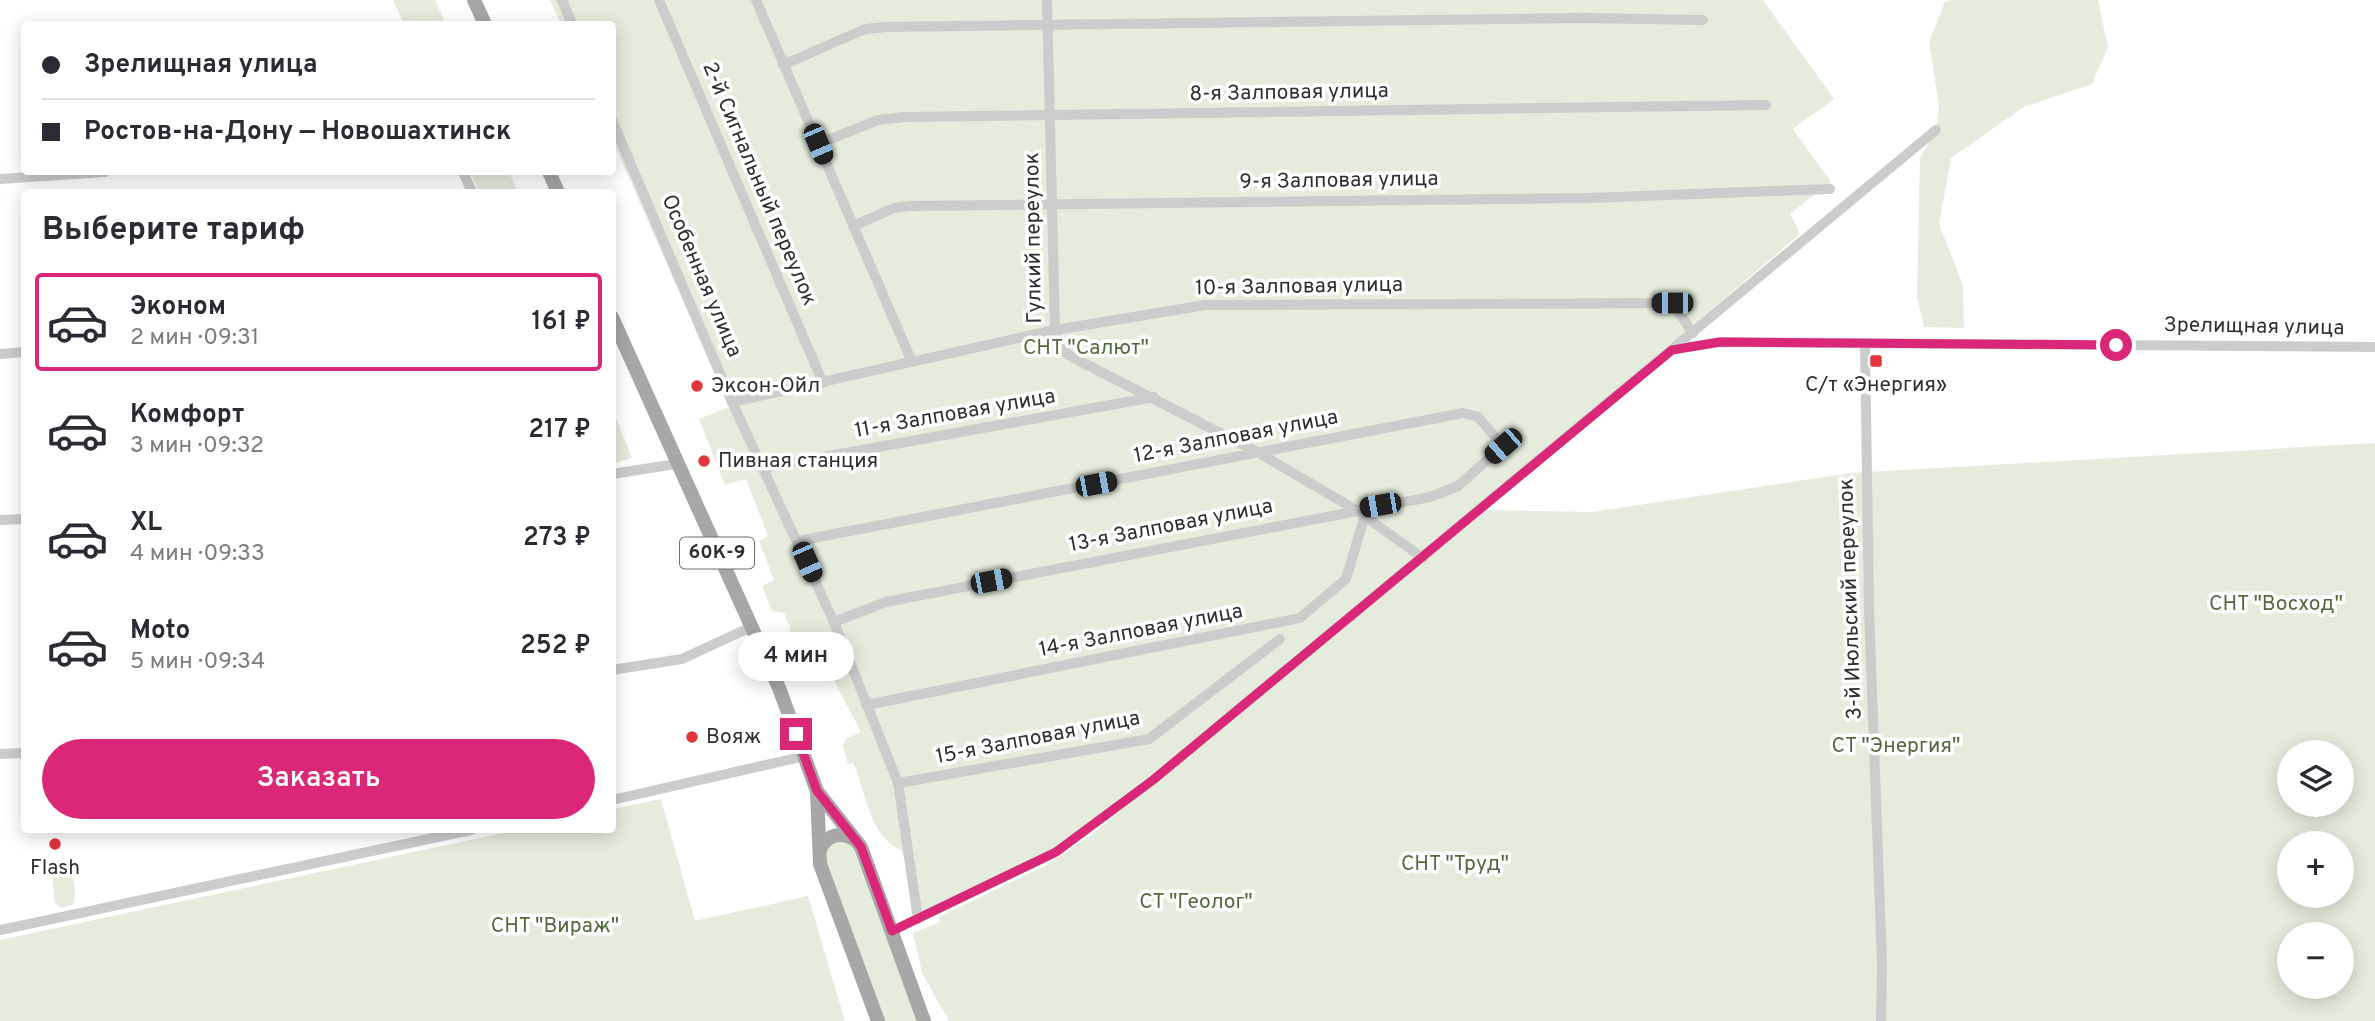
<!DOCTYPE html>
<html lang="ru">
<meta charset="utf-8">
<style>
:root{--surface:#fff;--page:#f7f7f7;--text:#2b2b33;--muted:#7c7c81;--line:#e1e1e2;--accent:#db2777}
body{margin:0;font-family:Overpass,sans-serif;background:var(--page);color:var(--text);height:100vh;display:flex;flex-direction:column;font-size:26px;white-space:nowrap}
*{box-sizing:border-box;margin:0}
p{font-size:23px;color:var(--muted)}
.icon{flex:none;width:38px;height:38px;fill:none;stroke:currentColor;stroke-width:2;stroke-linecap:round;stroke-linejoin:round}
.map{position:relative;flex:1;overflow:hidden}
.panel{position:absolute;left:21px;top:189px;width:595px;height:644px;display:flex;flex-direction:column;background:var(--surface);border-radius:7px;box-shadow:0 4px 18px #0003}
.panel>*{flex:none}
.top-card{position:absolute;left:21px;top:21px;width:595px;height:154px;border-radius:7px;box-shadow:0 4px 18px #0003;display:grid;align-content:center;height:154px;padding:0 21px;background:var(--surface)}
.tools{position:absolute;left:2277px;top:740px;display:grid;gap:14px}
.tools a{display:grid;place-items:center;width:77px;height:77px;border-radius:50%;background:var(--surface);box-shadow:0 4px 18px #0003;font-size:35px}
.end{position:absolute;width:32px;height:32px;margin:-16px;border:9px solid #db2777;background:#fff;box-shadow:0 0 0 4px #fff}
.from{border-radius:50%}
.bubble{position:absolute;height:49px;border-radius:24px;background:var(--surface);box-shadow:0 4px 18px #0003;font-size:23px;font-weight:600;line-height:49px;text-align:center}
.car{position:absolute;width:21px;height:42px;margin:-21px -10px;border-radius:9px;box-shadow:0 0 5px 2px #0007;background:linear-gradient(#222 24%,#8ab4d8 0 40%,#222 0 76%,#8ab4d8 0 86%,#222 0)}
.top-card b{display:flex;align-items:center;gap:24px;height:66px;font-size:26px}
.top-card b+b{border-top:2px solid var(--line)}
.top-card i{width:18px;height:18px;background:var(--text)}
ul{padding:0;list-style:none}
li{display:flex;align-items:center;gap:21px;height:98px;margin:0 14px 10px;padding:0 7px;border:4px solid transparent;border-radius:7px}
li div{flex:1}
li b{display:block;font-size:26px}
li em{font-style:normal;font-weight:600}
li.on{border-color:var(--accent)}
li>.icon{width:63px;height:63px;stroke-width:1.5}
h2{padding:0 21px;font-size:32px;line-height:84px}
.action{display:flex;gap:14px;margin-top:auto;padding:14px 21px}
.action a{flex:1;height:80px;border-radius:42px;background:var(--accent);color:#fff;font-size:28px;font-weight:600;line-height:80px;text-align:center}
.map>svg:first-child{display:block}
</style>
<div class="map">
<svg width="2375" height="1021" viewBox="0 0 2375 1021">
<rect width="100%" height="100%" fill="#fff"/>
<!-- green -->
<g fill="#e5ecdd" fill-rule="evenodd">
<polygon points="393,0 435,0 446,24 404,24"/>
<path d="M550,0H1763L1834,99L1793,129L1831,182L1790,214L1800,234L1478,507L1166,763L1044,856L916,916L903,851C869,838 866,791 853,763L848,764L843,746L846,739L861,732L829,671L789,675L790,627L784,613L772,611L762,586L774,580L759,541L767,537V533L746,479L725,485L699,419L730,407L613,142L612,24H561Z"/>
<polygon points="1952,0 2098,0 2108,47 2092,84 2024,107 1951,158 1939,224 1963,285 1964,328 1924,327 1917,297 1920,158 1936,130 1939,105 1929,42 1945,2"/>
<polygon points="470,172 509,172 518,192 479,192"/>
<polygon points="612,408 632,458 613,463 612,463"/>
<path d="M2375,443V1021H949L922,973L913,933L940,922L939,917L1045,866L1091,835L1316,648L1487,510L1592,512L1851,473ZM2289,752H2342V805H2289ZM2289,844H2342V896H2289ZM2289,934H2342V987H2289Z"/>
<polygon points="661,799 695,921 808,896 845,1021 0,1021 0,940 517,830 612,830 613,809"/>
<path d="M840,840L854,846L918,1021H884L825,862C826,849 828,844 840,840Z"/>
<path d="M62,859C73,864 78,894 73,905L61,908L55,903L51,868L54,861Z"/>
</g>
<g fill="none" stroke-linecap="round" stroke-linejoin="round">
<!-- minor -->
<g stroke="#ccc" stroke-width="10">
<polyline points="562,0 572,24"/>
<polyline points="659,0 823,383"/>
<polyline points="756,0 912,362"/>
<polyline points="1047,0 1055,330 1060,348 1070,356 1259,453 1356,510 1423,558"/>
<polyline points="783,65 865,29 887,27 1582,18 1703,20"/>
<polyline points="612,120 732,402 834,622 898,783 918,919"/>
<polyline points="818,144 878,120 904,117 1766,105"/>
<polyline points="463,172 472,192"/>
<polyline points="0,179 105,172"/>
<polyline points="853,226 894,208 910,206 1589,198 1830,189"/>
<polyline points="1865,344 1869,610 1882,964 1881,1021"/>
<polyline points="1675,349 1720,342 2375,347"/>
<polyline points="0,354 24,352"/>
<polyline points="732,402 1055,330 1205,305 1672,303 1693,333"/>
<polyline points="762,468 1154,397"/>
<polyline points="612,474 676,464"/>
<polyline points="0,520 24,519"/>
<polyline points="798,541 1463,413 1478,417 1503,446 1458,486 1430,497 886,602 834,622"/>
<polyline points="612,670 682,659 751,627"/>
<polyline points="866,705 1300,618 1346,579 1364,518"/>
<polyline points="0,754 24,753"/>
<polyline points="898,783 1149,739 1280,639"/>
<polyline points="612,800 805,756"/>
<polyline points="0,930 471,830"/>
<polyline points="892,931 1056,852 1153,780 1936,130"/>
</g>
<!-- major -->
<g stroke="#a7a7a7" stroke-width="14">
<polyline points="474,0 485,24"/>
<polyline points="549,172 558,192"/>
<polyline points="612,317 779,688 817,791 861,847 924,1021"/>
<polyline points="817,791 820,864 878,1021"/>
<path d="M820,849C827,835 840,831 854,839"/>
</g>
</g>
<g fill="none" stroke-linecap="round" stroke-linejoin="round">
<!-- route -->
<polyline stroke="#db2777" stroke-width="9" points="796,734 817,791 861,847 892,931 1056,852 1153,780 1672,350 1720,342 2116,345"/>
</g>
<!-- markers -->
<g fill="#e2353d" stroke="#fff" stroke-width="2.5">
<rect x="1869" y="354" width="14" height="14" rx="3.5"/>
<circle cx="697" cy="386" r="7"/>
<circle cx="704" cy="461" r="7"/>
<circle cx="692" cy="737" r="7"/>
<circle cx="55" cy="844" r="7"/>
</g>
<g text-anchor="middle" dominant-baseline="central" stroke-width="7" stroke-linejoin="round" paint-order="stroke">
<!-- shield labels -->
<rect fill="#fff" stroke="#6d6d6d" stroke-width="2" x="680" y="537.5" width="74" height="31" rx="5"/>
<g font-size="19" font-weight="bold" fill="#2f2f2f">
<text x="717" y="553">60К-9</text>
</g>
<!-- street labels -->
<g font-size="21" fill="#2f2f2f" stroke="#fff">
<text transform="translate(1289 93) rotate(-1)">8-я Залповая улица</text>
<text transform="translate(1339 181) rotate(-1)">9-я Залповая улица</text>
<text transform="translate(759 184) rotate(67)">2-й Сигнальный переулок</text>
<text transform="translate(1034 238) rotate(-91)">Гулкий переулок</text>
<text transform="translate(701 276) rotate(67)">Особенная улица</text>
<text transform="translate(1299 287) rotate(-1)">10-я Залповая улица</text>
<text transform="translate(2254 327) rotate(1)">Зрелищная улица</text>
<text transform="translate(955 414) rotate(-10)">11-я Залповая улица</text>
<text transform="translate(1236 437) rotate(-11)">12-я Залповая улица</text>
<text transform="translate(1171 526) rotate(-11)">13-я Залповая улица</text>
<text transform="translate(1851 599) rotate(-92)">3-й Июльский переулок</text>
<text transform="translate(1141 631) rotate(-11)">14-я Залповая улица</text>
<text transform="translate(1038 738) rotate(-11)">15-я Залповая улица</text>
</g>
<!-- park labels -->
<g font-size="21" fill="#516a3d" stroke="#fff">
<text x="1086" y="348">СНТ "Салют"</text>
<text x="2276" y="604">СНТ "Восход"</text>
<text x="1896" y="746">СТ "Энергия"</text>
<text x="1455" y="864">СНТ "Труд"</text>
<text x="1196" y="902">СТ "Геолог"</text>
<text x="555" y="926">СНТ "Вираж"</text>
</g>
<!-- poi labels -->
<g font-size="21" fill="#2f2f2f" stroke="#fff" text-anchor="start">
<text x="1876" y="385" text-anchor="middle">С/т «Энергия»</text>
<text x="711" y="386">Эксон-Ойл</text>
<text x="718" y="461">Пивная станция</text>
<text x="706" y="737">Вояж</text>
<text x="55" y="868" text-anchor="middle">Flash</text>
</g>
</g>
</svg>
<div class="tools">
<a><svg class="icon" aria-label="layers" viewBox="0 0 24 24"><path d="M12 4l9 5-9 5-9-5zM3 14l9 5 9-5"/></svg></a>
<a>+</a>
<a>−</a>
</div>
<i class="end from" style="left:2116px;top:345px"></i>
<i class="end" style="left:796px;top:734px"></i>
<div class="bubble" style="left:738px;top:632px;width:116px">4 мин</div>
<i class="car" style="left:818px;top:144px;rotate:157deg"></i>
<i class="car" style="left:1672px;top:303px;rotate:270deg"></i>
<i class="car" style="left:1503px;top:446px;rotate:229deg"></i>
<i class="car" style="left:1096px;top:484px;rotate:79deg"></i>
<i class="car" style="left:1380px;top:505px;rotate:260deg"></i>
<i class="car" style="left:807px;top:562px;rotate:156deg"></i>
<i class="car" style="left:991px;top:581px;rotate:79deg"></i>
<div class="top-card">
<b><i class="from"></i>Зрелищная улица</b>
<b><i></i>Ростов-на-Дону — Новошахтинск</b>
</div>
<section class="panel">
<h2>Выберите тариф</h2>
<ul>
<li class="on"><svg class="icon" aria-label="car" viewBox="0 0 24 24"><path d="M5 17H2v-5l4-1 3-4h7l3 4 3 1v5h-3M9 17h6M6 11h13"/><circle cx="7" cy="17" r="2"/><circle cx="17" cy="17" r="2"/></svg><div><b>Эконом</b><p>2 мин · 09:31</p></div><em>161 ₽</em></li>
<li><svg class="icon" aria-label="car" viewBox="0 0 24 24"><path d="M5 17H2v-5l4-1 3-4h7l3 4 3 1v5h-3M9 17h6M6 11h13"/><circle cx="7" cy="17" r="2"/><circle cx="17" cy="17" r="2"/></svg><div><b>Комфорт</b><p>3 мин · 09:32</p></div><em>217 ₽</em></li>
<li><svg class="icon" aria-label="car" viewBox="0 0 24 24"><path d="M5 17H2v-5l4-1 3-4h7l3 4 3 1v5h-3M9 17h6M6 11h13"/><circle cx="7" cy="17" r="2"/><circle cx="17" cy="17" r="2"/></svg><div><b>XL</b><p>4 мин · 09:33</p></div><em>273 ₽</em></li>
<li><svg class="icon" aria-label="car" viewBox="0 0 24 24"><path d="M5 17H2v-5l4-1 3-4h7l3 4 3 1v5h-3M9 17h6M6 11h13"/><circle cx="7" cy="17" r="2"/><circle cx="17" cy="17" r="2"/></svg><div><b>Moto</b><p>5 мин · 09:34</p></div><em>252 ₽</em></li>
</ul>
<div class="action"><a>Заказать</a></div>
</section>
</div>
